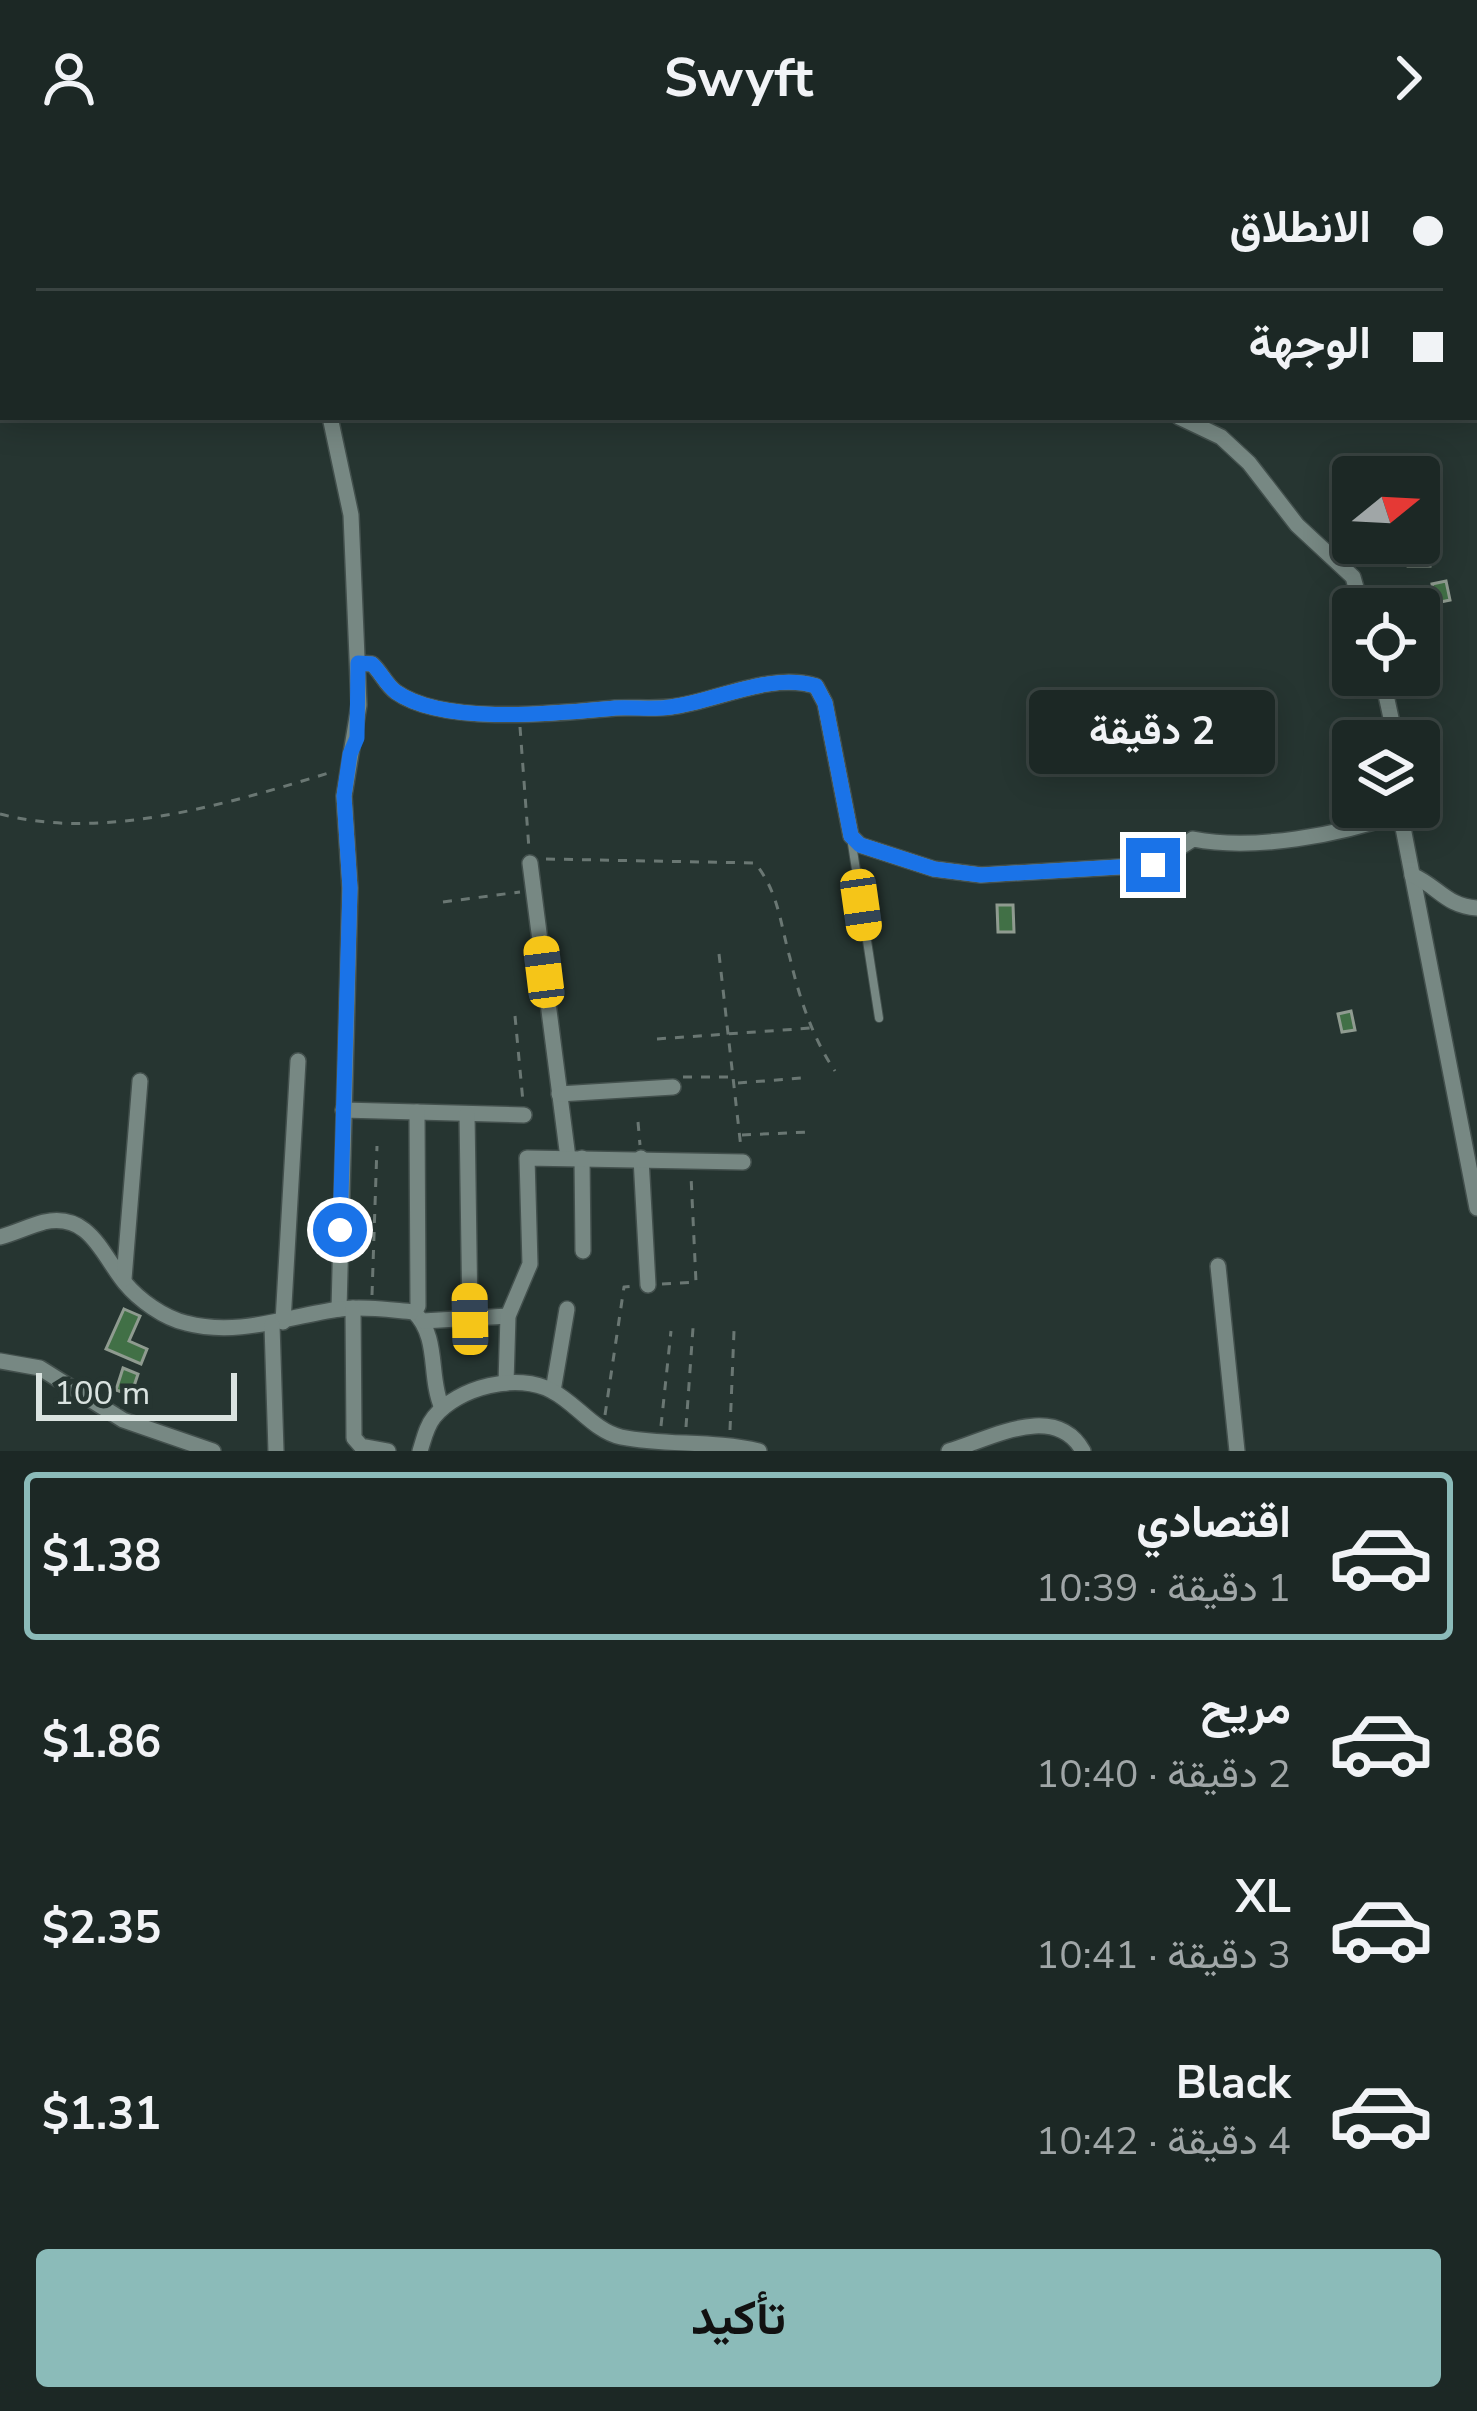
<!DOCTYPE html>
<html lang="ar">
<meta charset="utf-8">
<style>
:root{--surface:#1c2825;--page:#25302d;--text:#f1f3f6;--muted:#a0a6a7;--line:#3a4442;--accent:#8bbbb9}
body{margin:0;font-family:"Nunito Sans",Vazirmatn,sans-serif;background:var(--page);color:var(--text);direction:rtl;height:100vh;display:flex;flex-direction:column;font-size:45px;white-space:nowrap}
*{box-sizing:border-box;margin:0}
p{font-size:39px;color:var(--muted)}
.icon{flex:none;width:66px;height:66px;fill:none;stroke:currentColor;stroke-width:2;stroke-linecap:round;stroke-linejoin:round}
.map{position:relative;height:1295px;overflow:hidden;direction:ltr}
.details{display:flex;flex-direction:column;background:var(--surface);flex:1}
.details>*{flex:none}
.hud{position:absolute;left:0px;top:0px;width:1479px;height:264px;box-shadow:0 6px 30px #0003,0 0 0 3px var(--line);direction:rtl;display:grid;align-content:center;height:264px;padding:0 36px;background:var(--surface)}
.needle{width:78px;rotate:72deg}
.fabs{position:absolute;left:1332px;top:300px;display:grid;gap:24px}
.fabs a{display:grid;place-items:center;width:108px;height:108px;border-radius:12px;background:var(--surface);box-shadow:0 6px 30px #0003,0 0 0 3px var(--line);font-size:60px}
.scale{position:absolute;left:36px;bottom:30px;width:201px;box-sizing:border-box;padding-left:12px;border:6px solid #dae3e0;border-top:0;font-size:33px;line-height:42px;white-space:nowrap;color:#dae3e0;-webkit-text-stroke:9px #263531;paint-order:stroke}
.end{position:absolute;width:54px;height:54px;margin:-27px;border:15px solid #1a73e8;background:#fff;box-shadow:0 0 0 6px #fff}
.from{border-radius:50%}
.bubble{position:absolute;height:84px;border-radius:12px;background:var(--surface);box-shadow:0 6px 30px #0003,0 0 0 3px var(--line);font-size:39px;font-weight:700;line-height:84px;text-align:center;direction:rtl}
.car{position:absolute;width:36px;height:72px;margin:-36px -18px;border-radius:15px;box-shadow:0 0 9px 3px #0007;background:linear-gradient(#f5c518 24%,#345 0 40%,#f5c518 0 76%,#345 0 86%,#f5c518 0)}
.hud b{display:flex;align-items:center;gap:42px;height:114px;font-size:45px}
.hud b+b{border-top:3px solid var(--line)}
.hud i{width:30px;height:30px;background:var(--text)}
ul{padding:21px 0 0;list-style:none}
li{display:flex;align-items:center;gap:36px;height:168px;margin:0 24px 18px;padding:0 12px;border:6px solid transparent;border-radius:12px}
li div{flex:1}
li b{display:block;font-size:45px}
li em{font-style:normal;font-weight:700}
li.current{border-color:var(--accent)}
li>.icon{width:108px;height:108px;stroke-width:1.5}
.cta{display:flex;gap:24px;margin-top:auto;padding:24px 36px}
.cta a{flex:1;height:138px;border-radius:12px;background:var(--accent);color:#111;font-size:48px;font-weight:700;line-height:138px;text-align:center}
header{display:flex;justify-content:space-between;align-items:center;height:156px;padding:0 36px;background:var(--surface);font-size:54px;font-weight:700}
.map>svg:first-child{display:block}
</style>
<header><svg class="icon" aria-label="forward" viewBox="0 0 24 24"><path d="M9 5l7 7-7 7"/></svg>Swyft<svg class="icon" aria-label="person" viewBox="0 0 24 24"><circle cx="12" cy="8" r="4"/><path d="M4 21q1-7 8-7t8 7"/></svg></header>
<div class="map">
<svg width="1477" height="1295" viewBox="0 0 1477 1295">
<rect width="100%" height="100%" fill="#263531"/>
<!-- building -->
<g fill="#417046" stroke="#8f9b90" stroke-width="3">
<polygon points="1407,394 1430,394 1430,410 1408,410"/>
<polygon points="1446,425 1450,444 1436,447 1432,428"/>
<polygon points="997,749 1013,749 1014,776 998,776"/>
<polygon points="1351,855 1355,874 1342,876 1338,858"/>
<polygon points="124,1153 140,1160 129,1185 147,1193 141,1208 106,1193"/>
<polygon points="123,1212 138,1218 131,1239 116,1234"/>
</g>
<g fill="none" stroke-linecap="round" stroke-linejoin="round">
<defs>
<polyline id="service" points="852,688 879,862"/>
<g id="minor">
<polyline points="127,0 127,3"/>
<polyline points="1108,0 1109,3"/>
<polyline points="335,3 335,0"/>
<polyline points="0,193 3,192"/>
<polyline points="330,261 351,359 359,549 344,640 350,732 339,1153"/>
<polyline points="1179,261 1221,281 1249,307 1297,369 1353,421 1362,453"/>
<path d="M358,507L372,508C381,516 386,529 396,536C444,570 559,557 615,552C634,551 653,553 671,551C717,545 770,516 816,530L825,547L851,680L860,689L934,713L981,719L1153,709L1193,683C1254,695 1340,679 1398,658"/>
<polyline points="1377,519 1386,539 1396,585"/>
<polyline points="1399,651 1477,1052"/>
<polyline points="530,707 568,1002"/>
<path d="M1412,719C1439,731 1446,750 1477,752"/>
<polyline points="559,938 673,931"/>
<polyline points="343,954 524,959"/>
<polyline points="467,958 470,1163"/>
<polyline points="582,1002 583,1095"/>
<polyline points="641,1002 648,1129"/>
<path d="M0,1081C15,1077 29,1070 44,1066C90,1056 102,1099 125,1127C139,1144 164,1162 186,1167C239,1181 288,1160 340,1153C364,1150 390,1154 414,1156C440,1182 428,1220 442,1252"/>
<polyline points="1218,1110 1237,1295"/>
<polyline points="124,1123 140,925"/>
<polyline points="353,1152 354,1282 361,1290 388,1295"/>
<polyline points="414,1156 418,1150 417,956"/>
<polyline points="423,1165 508,1160"/>
<polyline points="283,1166 298,905"/>
<polyline points="272,1169 276,1295"/>
<polyline points="0,1205 40,1212 123,1264 213,1295"/>
<polyline points="506,1227 508,1160 530,1108 527,1002 743,1006"/>
<polyline points="553,1235 567,1153"/>
<path d="M420,1295C424,1283 426,1271 434,1261C458,1231 518,1216 552,1235C576,1247 594,1275 621,1281C666,1290 713,1284 759,1295"/>
<path d="M949,1295C990,1283 1055,1245 1083,1295"/>
</g>
</defs>
<!-- service casing -->
<use href="#service" stroke="#43504d" stroke-width="10"/>
<!-- minor casing -->
<use href="#minor" stroke="#43504d" stroke-width="18"/>
<!-- path -->
<g stroke="#6a7773" stroke-width="3" stroke-dasharray="9 9" stroke-linecap="butt">
<polyline points="520,571 529,693"/>
<path d="M0,658C105,686 234,646 335,615"/>
<path d="M546,703L755,707C779,737 780,767 790,802C799,841 813,883 835,915"/>
<polyline points="443,746 520,736"/>
<polyline points="719,798 741,992"/>
<polyline points="515,860 523,946"/>
<polyline points="657,883 811,872"/>
<polyline points="683,921 733,921"/>
<polyline points="738,927 802,922"/>
<polyline points="638,966 640,989"/>
<polyline points="742,979 810,976"/>
<polyline points="662,1128 696,1126 691,1020"/>
<polyline points="372,1139 377,990"/>
<polyline points="605,1259 624,1131 635,1130"/>
<polyline points="661,1270 671,1175"/>
<polyline points="686,1271 693,1172"/>
<polyline points="730,1274 734,1175"/>
</g>
<!-- service -->
<use href="#service" stroke="#778883" stroke-width="8"/>
<!-- minor -->
<use href="#minor" stroke="#778883" stroke-width="15"/>
</g>
<g fill="none" stroke-linecap="round" stroke-linejoin="round">
<!-- route -->
<path stroke="#1a73e8" stroke-width="15" d="M340,1074L350,732L344,640L350,598L357,582L358,507L372,508C381,516 386,529 396,536C444,570 559,557 615,552C634,551 653,554 671,551C717,545 770,516 816,530L825,547L851,680L860,689L934,713L981,719L1153,709"/>
</g>
</svg>
<div class="fabs">
<a><svg class="needle" viewBox="-14 -14 28 28"><path d="M0-13l5 13h-10z" fill="#e53935"/><path d="M0 13l5-13h-10z" fill="#a0a6a7"/></svg></a>
<a><svg class="icon" aria-label="locate" viewBox="0 0 24 24"><circle cx="12" cy="12" r="6"/><path d="M12 2v4M12 18v4M2 12h4M18 12h4"/></svg></a>
<a><svg class="icon" aria-label="layers" viewBox="0 0 24 24"><path d="M12 4l9 5-9 5-9-5zM3 14l9 5 9-5"/></svg></a>
</div>
<div class="scale">100 m</div>
<i class="end from" style="left:340px;top:1074px"></i>
<i class="end" style="left:1153px;top:709px"></i>
<div class="bubble" style="left:1029px;top:534px;width:246px">2 دقيقة</div>
<i class="car" style="left:861px;top:749px;rotate:172deg"></i>
<i class="car" style="left:544px;top:816px;rotate:353deg"></i>
<i class="car" style="left:470px;top:1163px;rotate:359deg"></i>
<div class="hud">
<b><i class="from"></i>الانطلاق</b>
<b><i></i>الوجهة</b>
</div>
</div>
<section class="details">
<ul>
<li class="current"><svg class="icon" aria-label="car" viewBox="0 0 24 24"><path d="M5 17H2v-5l4-1 3-4h7l3 4 3 1v5h-3M9 17h6M6 11h13"/><circle cx="7" cy="17" r="2"/><circle cx="17" cy="17" r="2"/></svg><div><b>اقتصادي</b><p>1 دقيقة · 10:39</p></div><em>$1.38</em></li>
<li><svg class="icon" aria-label="car" viewBox="0 0 24 24"><path d="M5 17H2v-5l4-1 3-4h7l3 4 3 1v5h-3M9 17h6M6 11h13"/><circle cx="7" cy="17" r="2"/><circle cx="17" cy="17" r="2"/></svg><div><b>مريح</b><p>2 دقيقة · 10:40</p></div><em>$1.86</em></li>
<li><svg class="icon" aria-label="car" viewBox="0 0 24 24"><path d="M5 17H2v-5l4-1 3-4h7l3 4 3 1v5h-3M9 17h6M6 11h13"/><circle cx="7" cy="17" r="2"/><circle cx="17" cy="17" r="2"/></svg><div><b>XL</b><p>3 دقيقة · 10:41</p></div><em>$2.35</em></li>
<li><svg class="icon" aria-label="car" viewBox="0 0 24 24"><path d="M5 17H2v-5l4-1 3-4h7l3 4 3 1v5h-3M9 17h6M6 11h13"/><circle cx="7" cy="17" r="2"/><circle cx="17" cy="17" r="2"/></svg><div><b>Black</b><p>4 دقيقة · 10:42</p></div><em>$1.31</em></li>
</ul>
<div class="cta"><a>تأكيد</a></div>
</section>
